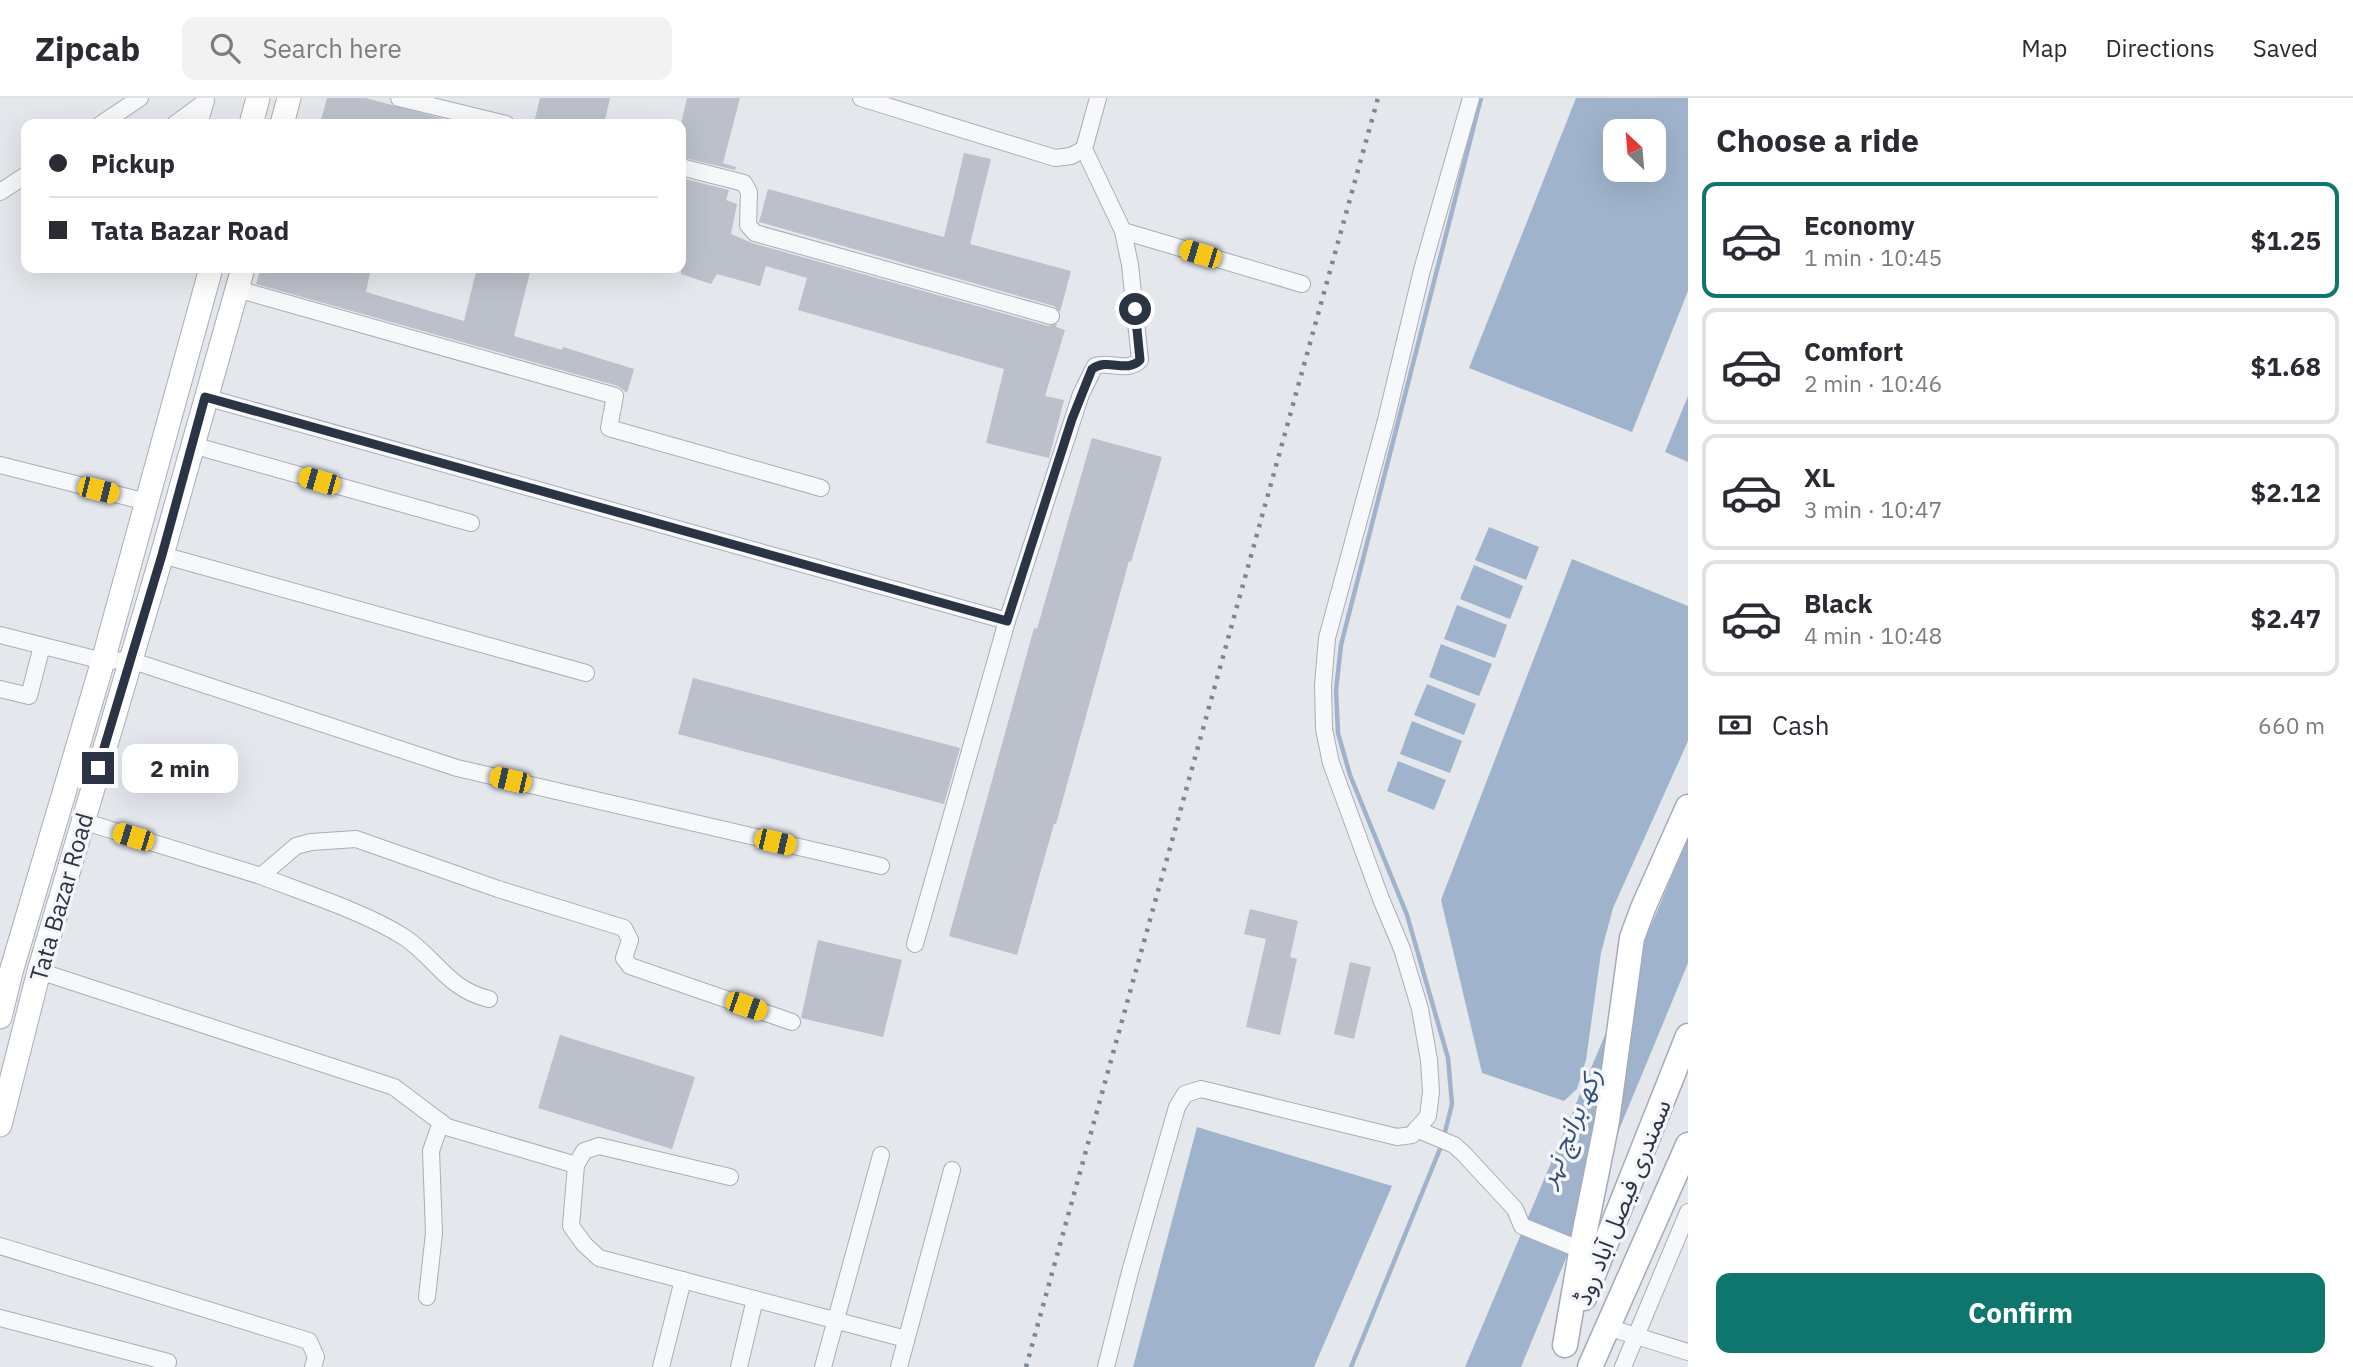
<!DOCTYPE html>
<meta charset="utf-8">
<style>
:root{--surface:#fff;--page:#f2f2f3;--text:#2b2b33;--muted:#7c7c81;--line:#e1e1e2;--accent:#0f766e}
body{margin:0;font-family:"IBM Plex Sans","Noto Sans Arabic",sans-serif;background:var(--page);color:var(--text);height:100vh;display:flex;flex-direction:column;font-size:26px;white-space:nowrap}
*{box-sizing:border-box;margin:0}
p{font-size:23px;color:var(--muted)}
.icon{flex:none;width:38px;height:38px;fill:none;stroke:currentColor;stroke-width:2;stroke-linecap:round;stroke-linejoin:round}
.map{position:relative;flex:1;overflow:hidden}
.drawer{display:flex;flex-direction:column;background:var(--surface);width:665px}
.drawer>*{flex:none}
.top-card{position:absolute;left:21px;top:21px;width:665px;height:154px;border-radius:14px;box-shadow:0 7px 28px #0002;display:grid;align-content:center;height:154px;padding:0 28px;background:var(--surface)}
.needle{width:46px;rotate:334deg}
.fabs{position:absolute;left:1603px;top:21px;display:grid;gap:14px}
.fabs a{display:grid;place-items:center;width:63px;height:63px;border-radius:14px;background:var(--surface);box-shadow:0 7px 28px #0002;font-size:35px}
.end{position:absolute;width:32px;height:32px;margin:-16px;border:9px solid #2b3445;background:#fff;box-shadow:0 0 0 4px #fff}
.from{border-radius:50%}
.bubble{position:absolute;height:49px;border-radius:14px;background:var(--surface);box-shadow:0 7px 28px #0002;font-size:23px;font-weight:700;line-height:49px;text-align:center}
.car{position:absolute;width:21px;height:42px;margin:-21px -10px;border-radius:9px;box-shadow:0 0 5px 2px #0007;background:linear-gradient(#f5c518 24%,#345 0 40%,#f5c518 0 76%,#345 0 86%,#f5c518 0)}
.top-card b{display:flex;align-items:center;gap:24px;height:66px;font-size:26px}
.top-card b+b{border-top:2px solid var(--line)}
.top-card i{width:18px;height:18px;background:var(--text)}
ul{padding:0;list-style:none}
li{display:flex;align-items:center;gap:21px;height:116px;margin:0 14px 10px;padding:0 14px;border:4px solid var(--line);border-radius:14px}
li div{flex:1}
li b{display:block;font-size:26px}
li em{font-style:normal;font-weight:700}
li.selected{border-color:var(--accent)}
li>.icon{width:63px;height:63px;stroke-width:1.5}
h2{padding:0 28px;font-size:32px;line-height:84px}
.pay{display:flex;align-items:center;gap:18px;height:77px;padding:0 28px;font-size:26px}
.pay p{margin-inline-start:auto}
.cta{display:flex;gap:14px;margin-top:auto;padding:14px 28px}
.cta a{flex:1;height:80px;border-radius:14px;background:var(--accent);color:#fff;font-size:28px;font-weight:700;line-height:80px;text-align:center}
header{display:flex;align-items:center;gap:42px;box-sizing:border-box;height:98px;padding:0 35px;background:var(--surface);border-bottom:2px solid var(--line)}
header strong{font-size:33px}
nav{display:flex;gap:38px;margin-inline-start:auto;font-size:24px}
.search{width:490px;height:63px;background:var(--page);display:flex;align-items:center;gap:18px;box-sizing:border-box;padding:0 24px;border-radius:14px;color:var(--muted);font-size:26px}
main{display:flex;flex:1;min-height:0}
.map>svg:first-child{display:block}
</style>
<header>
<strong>Zipcab</strong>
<div class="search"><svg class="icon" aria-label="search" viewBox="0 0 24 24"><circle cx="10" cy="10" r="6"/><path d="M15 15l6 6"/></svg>Search here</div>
<nav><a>Map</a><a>Directions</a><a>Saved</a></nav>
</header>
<main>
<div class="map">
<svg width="1688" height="1269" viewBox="0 0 1688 1269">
<rect width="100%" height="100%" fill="#e4e7ec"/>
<!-- water -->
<g fill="#9fb4cc" fill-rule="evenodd">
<path d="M1576,0H1688V193L1632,334L1469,270ZM1615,33H1654V72H1615Z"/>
<polygon points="1688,298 1688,364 1665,354"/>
<polygon points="1489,429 1539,449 1526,482 1475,462"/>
<polygon points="1572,461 1688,508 1688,643 1613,810 1601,855 1586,962 1577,991 1564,1003 1482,975 1441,802"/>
<polygon points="1474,467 1523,488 1510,521 1460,501"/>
<polygon points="1457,507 1507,527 1495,560 1444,541"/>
<polygon points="1441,546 1492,566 1479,598 1429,579"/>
<polygon points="1427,586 1476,606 1464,637 1414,617"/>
<polygon points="1412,623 1462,643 1450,675 1400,656"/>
<polygon points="1398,663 1446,682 1434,712 1387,693"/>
<polygon points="1688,740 1688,865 1521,1269 1465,1269"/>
<polygon points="1197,1029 1392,1088 1314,1269 1133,1269"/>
</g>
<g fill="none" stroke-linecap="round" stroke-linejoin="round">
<!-- stream -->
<g stroke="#9fb4cc" stroke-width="4.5">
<polyline points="1444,1038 1452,1006 1448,960 1407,817 1350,677 1338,635 1336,592 1341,547 1481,0"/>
<polyline points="1351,1269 1442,1046"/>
</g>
</g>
<!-- building -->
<g fill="#bbc0ca">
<polygon points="327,0 366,0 447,22 446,26 320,26"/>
<polygon points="540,0 610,0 604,26 534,25"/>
<polygon points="687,0 740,0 723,65 736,69 735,72 681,59 681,26"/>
<polygon points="964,55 991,61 970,146 1071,173 1060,214 1054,208 759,124 768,91 944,139"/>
<polygon points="681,80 729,92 726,102 737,106 731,136 752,145 1048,228 1057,226 1056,229 1065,232 1045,298 1064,302 1049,360 986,345 1004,271 798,212 807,180 766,168 760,188 717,176 711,186 681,176"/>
<polygon points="261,170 371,170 366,194 464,223 477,170 531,170 514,238 562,252 563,249 634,271 627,295 618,288 256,186"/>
<polygon points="1092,340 1162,359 1131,464 1129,463 1056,726 1054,726 1017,857 949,838 1034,530 1037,531"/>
<polygon points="693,580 960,650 944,706 678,636"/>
<polygon points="1250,811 1298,823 1290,859 1297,861 1280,937 1246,929 1266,841 1244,836"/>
<polygon points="818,842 902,862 883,939 801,920"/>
<polygon points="1350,864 1371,869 1354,941 1334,936"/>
<polygon points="560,937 695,979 672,1051 538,1010"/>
</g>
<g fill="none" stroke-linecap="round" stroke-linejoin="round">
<defs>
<g id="street">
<polyline points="399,0 506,26"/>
<polyline points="861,0 1055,60 1071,58 1084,51"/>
<polyline points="101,26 140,0"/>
<polyline points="175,26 206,3 199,26"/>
<polyline points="681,69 744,85 749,94 748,127 755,135 1051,218"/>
<polyline points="0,94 26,77"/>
<polyline points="1123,133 1302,186"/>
<polyline points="237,191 615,298 609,330 821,390"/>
<polyline points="205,299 1007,523"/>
<polyline points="192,347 471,425"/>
<polyline points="0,367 147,404"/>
<polyline points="162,457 586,575"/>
<polyline points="0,537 103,563 130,562 457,670 881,768"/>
<polyline points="0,591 29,598 42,548"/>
<polyline points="82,723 261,778 296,748 311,744 356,741 498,791 624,830 630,842 624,860 630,868 792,924"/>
<path d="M261,778C304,795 365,814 404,839C436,860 447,891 489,901"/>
<path d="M915,846L1007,523L1081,296L1095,268C1110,263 1128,275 1140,262L1130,167L1123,133L1084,51L1098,0"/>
<polyline points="39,873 394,989 447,1029 576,1067 584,1053 599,1048 730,1079"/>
<polyline points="1416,1031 1454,1047 1463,1055 1515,1111 1522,1128 1581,1152"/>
<polyline points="576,1067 571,1128 584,1146 599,1160 906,1241"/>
<polyline points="0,1148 309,1243 316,1259 313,1269"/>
<polyline points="427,1199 434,1135 431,1053 441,1024"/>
<polyline points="0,1220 168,1264"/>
<polyline points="1607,1229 1688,1254"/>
<polyline points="661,1269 683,1182"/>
<polyline points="739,1269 755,1201"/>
<polyline points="823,1269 881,1057"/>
<polyline points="899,1269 952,1072"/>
<polyline points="1106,1269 1130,1174 1177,1009 1185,996 1201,991 1397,1039 1412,1037 1428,1018 1431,994 1429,962 1420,911 1402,851 1381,801 1331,665 1324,631 1323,587 1327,540 1386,322 1422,172 1471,0"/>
<polyline points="1623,1269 1688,1114"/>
</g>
<g id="secondary">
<polyline points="251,26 258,0"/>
<polyline points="282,26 289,0"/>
<polyline points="0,919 11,874 103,563 211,170"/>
<polyline points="0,1027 39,873 162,457 243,170"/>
</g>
<g id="primary">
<polyline points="1584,1200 1688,938"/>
<polyline points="1565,1247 1584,1137 1607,1023 1632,840 1643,810 1688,709"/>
<polyline points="1590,1269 1688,1047"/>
</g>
</defs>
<!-- street casing -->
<use href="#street" stroke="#a9aeb7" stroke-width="18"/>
<!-- secondary casing -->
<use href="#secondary" stroke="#a9aeb7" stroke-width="25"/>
<!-- primary casing -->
<use href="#primary" stroke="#a3abb8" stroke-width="27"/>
<!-- street -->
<use href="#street" stroke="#f7f8fa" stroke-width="16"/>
<!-- secondary -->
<use href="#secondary" stroke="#fff" stroke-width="23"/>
<!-- primary -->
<use href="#primary" stroke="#fff" stroke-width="24"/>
<!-- rail -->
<polyline stroke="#7d8696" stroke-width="4.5" stroke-dasharray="3.5 7" stroke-linecap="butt" points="1026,1269 1378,0"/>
</g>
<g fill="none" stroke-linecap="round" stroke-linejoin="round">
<!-- route -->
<path stroke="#2b3445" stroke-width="9" d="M98,670L162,457L205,299L1007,523L1072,321L1092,271C1108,259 1126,276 1140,262L1135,211"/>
</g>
<g text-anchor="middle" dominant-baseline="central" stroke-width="7" stroke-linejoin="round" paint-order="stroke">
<!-- street labels -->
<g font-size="24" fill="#2b3445" stroke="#f4f6f9">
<text transform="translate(61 799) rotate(-74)">Tata Bazar Road</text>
<text transform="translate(1622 1104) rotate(-68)">سمندری فیصل آباد روڈ</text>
</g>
<!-- water labels -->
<g font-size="26" font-style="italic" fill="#34527a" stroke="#f4f6f9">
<text transform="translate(1569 1029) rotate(-67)">رکھ برانچ نہر</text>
</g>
</g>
</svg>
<div class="fabs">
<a><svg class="needle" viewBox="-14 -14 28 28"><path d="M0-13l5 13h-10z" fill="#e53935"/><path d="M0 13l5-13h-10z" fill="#7c7c81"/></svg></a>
</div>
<i class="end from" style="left:1135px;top:211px"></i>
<i class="end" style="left:98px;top:670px"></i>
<div class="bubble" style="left:122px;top:646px;width:116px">2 min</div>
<i class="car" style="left:1200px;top:156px;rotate:287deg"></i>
<i class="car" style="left:319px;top:383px;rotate:286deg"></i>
<i class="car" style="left:98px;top:392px;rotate:104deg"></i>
<i class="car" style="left:510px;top:682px;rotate:283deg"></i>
<i class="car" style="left:133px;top:739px;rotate:287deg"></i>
<i class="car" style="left:775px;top:744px;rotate:103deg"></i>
<i class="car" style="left:746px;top:908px;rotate:109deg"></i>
<div class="top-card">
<b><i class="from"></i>Pickup</b>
<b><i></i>Tata Bazar Road</b>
</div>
</div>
<section class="drawer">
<h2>Choose a ride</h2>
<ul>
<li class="selected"><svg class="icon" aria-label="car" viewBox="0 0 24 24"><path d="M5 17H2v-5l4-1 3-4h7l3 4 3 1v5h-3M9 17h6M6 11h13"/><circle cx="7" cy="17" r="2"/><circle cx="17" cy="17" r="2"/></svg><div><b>Economy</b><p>1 min · 10:45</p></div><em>$1.25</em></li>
<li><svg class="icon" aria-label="car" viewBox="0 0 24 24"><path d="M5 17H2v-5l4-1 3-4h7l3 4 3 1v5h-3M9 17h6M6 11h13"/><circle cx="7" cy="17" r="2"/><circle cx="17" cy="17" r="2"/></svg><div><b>Comfort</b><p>2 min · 10:46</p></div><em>$1.68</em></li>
<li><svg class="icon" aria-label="car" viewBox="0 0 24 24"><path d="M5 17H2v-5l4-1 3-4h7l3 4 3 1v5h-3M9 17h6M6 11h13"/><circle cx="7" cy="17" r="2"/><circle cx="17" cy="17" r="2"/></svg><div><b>XL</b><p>3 min · 10:47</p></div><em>$2.12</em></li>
<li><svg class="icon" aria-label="car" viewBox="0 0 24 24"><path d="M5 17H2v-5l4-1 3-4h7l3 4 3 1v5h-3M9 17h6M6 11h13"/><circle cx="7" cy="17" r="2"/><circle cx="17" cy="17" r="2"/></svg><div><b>Black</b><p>4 min · 10:48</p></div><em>$2.47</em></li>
</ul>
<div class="pay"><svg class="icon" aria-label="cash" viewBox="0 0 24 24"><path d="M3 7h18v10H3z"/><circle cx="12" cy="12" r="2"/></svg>Cash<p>660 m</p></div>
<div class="cta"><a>Confirm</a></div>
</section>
</main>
